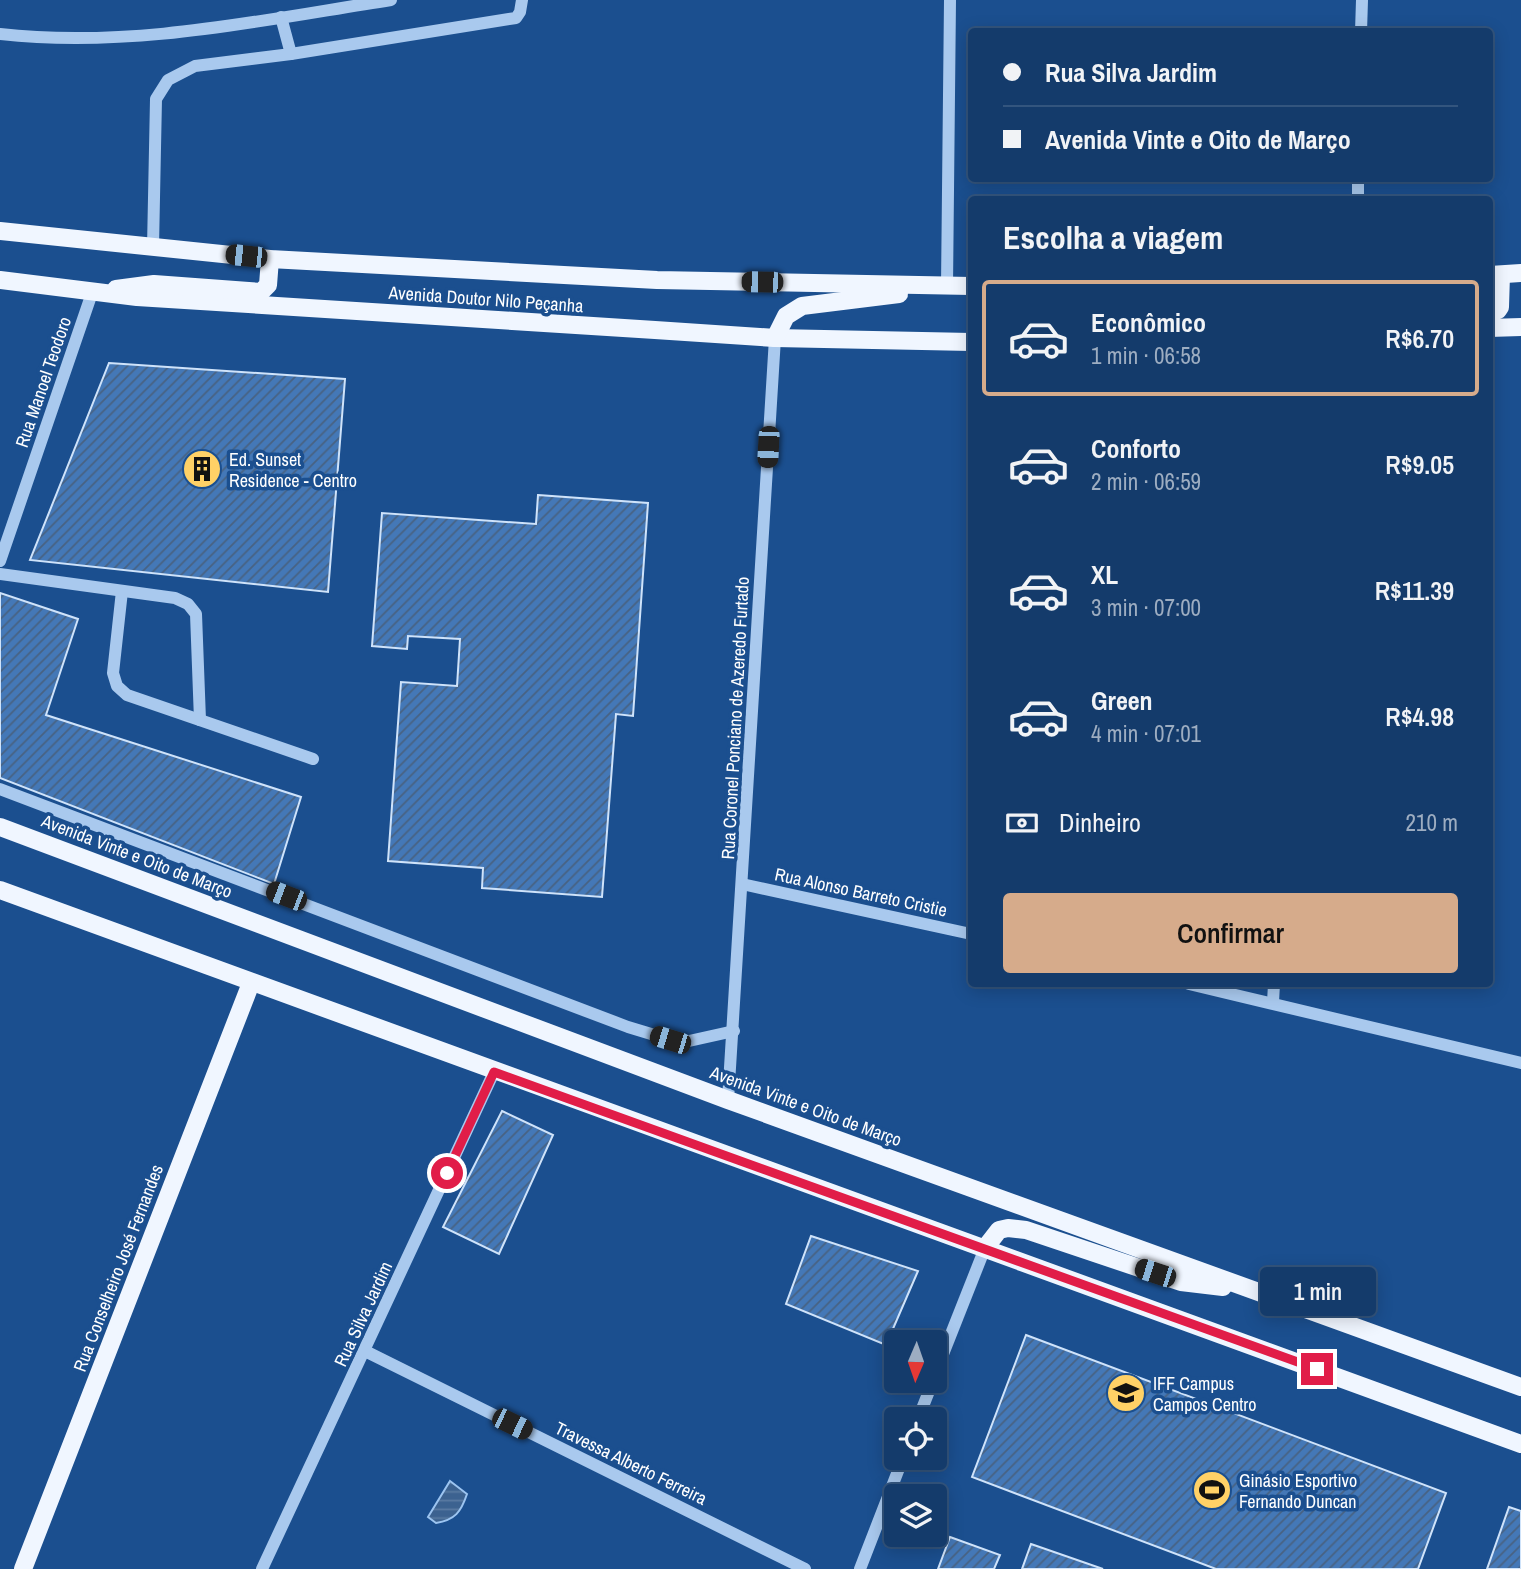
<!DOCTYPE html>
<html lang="pt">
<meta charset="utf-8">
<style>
:root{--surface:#143b6b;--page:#214673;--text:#f1f3f6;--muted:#9dadc1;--line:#33557e;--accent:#d6ab8b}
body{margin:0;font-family:"Archivo Narrow",sans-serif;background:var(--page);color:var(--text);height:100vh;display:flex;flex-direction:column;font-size:26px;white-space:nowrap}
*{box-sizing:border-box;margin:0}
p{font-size:23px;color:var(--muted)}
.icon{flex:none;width:38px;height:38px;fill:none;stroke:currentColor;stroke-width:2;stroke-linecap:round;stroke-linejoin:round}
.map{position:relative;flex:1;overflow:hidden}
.panel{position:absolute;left:968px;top:196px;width:525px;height:791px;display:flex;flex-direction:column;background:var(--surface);border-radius:7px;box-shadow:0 4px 18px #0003,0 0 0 2px var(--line)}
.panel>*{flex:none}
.top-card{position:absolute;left:968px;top:28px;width:525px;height:154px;border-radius:7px;box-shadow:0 4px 18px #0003,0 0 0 2px var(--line);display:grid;align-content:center;height:154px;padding:0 35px;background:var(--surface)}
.needle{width:46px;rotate:182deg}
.tools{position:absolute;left:884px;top:1330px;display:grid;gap:14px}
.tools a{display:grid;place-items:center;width:63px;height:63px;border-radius:7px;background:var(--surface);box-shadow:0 4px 18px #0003,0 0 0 2px var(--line);font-size:35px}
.end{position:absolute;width:32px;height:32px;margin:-16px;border:9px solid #e11d48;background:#fff;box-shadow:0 0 0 4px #fff}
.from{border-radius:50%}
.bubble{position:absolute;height:49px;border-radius:7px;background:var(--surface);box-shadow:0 4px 18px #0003,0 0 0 2px var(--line);font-size:23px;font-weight:600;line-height:49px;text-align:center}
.car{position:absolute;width:21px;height:42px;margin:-21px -10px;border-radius:9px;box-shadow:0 0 5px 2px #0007;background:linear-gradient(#222 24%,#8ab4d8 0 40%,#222 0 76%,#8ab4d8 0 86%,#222 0)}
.top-card b{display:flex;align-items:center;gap:24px;height:66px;font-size:26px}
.top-card b+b{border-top:2px solid var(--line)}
.top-card i{width:18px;height:18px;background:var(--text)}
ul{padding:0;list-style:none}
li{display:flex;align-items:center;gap:21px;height:116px;margin:0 14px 10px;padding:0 21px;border:4px solid transparent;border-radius:7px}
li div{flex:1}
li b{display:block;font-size:26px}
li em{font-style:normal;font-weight:600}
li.active{border-color:var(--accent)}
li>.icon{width:63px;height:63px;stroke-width:1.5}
h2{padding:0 35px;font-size:32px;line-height:84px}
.pay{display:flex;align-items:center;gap:18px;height:77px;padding:0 35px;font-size:26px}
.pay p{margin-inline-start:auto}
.primary-button{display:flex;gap:14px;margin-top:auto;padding:14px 35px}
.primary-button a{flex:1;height:80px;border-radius:7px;background:var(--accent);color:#111;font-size:28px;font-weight:600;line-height:80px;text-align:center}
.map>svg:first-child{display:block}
</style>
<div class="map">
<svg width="1521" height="1569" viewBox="0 0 1521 1569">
<defs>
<pattern id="water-rules" width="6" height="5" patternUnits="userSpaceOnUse" patternTransform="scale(1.75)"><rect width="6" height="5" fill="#3c6290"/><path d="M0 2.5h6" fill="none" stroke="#597aa1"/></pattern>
<pattern id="building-hatch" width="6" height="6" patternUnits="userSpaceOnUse" patternTransform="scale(1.75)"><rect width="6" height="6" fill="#4478b7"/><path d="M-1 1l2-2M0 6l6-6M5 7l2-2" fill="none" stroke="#486282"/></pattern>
</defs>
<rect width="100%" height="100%" fill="#1b4f8f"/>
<!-- water -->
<path fill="url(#water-rules)" stroke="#9cc4f0" stroke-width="2" d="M450,1481L467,1494C461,1512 455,1520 436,1523L428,1517Z"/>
<!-- building -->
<g fill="url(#building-hatch)" stroke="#cfe3fa" stroke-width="2">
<polygon points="109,363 345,379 328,592 30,560"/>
<polygon points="538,495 648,503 633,716 616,714 602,897 482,888 483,868 388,861 401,682 457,686 460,639 408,636 407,649 372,646 382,513 536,524"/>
<polygon points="0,593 78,619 46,715 301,797 274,884 0,778"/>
<polygon points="502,1111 553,1135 499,1254 443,1227"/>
<polygon points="811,1236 918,1271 886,1345 786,1304"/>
<polygon points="1026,1335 1446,1493 1418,1569 1216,1569 972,1477"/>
<polygon points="1509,1507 1521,1511 1521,1569 1487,1569"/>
<polygon points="950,1537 1000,1555 994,1569 938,1569"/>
<polygon points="1031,1544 1103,1569 1022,1569"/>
</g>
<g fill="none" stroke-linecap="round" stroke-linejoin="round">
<!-- minor -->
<g stroke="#a9c9ee" stroke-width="12">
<polyline points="281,17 291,54"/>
<polyline points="1361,32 1362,0"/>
<path d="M0,34C131,49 262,20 391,0"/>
<polyline points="1358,200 1358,178"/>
<polyline points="153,247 156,99 168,80 195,66 291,54 509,19 516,18 520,12 522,0"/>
<polyline points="947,286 950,0"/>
<polyline points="0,561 92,293"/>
<polyline points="0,574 175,598 188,604 196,614 200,720"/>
<polyline points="122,591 113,673 117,686 127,695 313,759"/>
<polyline points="0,789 628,1027 671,1040 689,1041 734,1031"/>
<polyline points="742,884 971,934"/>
<polyline points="1189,984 1521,1063"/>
<polyline points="1273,1002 1274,984"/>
<polyline points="728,1100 775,338"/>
<polyline points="365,1351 805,1569"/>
<polyline points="934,1377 985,1248"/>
<polyline points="918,1419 933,1381"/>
<polyline points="262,1569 494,1072"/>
<polyline points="860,1569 903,1458"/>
</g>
<!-- major -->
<g stroke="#f0f6ff" stroke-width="18">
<polyline points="0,231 270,259 657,280 971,286"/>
<polyline points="1490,275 1521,273"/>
<polyline points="0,280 137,297 655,330 775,338 971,342"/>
<polyline points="116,289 154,284 261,292 268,285 270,259"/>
<polyline points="1489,314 1498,310 1500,307 1501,275"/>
<polyline points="1489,328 1521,327"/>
<polyline points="775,338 786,316 802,306 899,294"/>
<polyline points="0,827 728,1100 1521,1387"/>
<polyline points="0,890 1521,1444"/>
<polyline points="985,1248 999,1230 1008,1228 1026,1230 1181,1282 1223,1287"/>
<polyline points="23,1569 251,983"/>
</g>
</g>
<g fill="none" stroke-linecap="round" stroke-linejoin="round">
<!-- route -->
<polyline stroke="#e11d48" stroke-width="9" points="447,1173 494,1072 1317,1369"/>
</g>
<!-- icons -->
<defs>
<symbol id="building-disc" viewBox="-11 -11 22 22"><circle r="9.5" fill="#ffd166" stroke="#1b4f8f"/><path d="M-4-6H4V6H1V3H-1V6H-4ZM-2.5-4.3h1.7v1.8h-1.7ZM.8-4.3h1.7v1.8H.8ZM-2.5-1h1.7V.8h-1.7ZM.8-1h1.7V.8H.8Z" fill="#111"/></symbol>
<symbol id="university-disc" viewBox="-11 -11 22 22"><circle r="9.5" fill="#ffd166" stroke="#1b4f8f"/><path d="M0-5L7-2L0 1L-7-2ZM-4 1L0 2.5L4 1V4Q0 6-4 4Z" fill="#111"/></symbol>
<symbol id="stadium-disc" viewBox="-11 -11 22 22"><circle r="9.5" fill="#ffd166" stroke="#1b4f8f"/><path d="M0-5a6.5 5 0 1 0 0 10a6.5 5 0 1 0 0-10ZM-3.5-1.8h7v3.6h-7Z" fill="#111"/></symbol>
</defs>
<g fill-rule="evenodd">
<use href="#building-disc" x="180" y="447" width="44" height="44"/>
<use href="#university-disc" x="1104" y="1371" width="44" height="44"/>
<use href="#stadium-disc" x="1190" y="1468" width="44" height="44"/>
</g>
<g text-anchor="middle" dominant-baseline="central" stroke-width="7" stroke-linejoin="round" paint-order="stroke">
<!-- street labels -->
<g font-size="18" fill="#fff" stroke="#1b4f8f">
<text transform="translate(486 299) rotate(4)">Avenida Doutor Nilo Peçanha</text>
<text transform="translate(43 382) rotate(-71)">Rua Manoel Teodoro</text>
<text transform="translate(735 718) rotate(-87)">Rua Coronel Ponciano de Azeredo Furtado</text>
<text transform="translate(137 856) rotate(21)">Avenida Vinte e Oito de Março</text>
<text transform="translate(861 892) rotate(12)">Rua Alonso Barreto Cristie</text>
<text transform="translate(806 1106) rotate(20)">Avenida Vinte e Oito de Março</text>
<text transform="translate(118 1268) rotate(-69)">Rua Conselheiro José Fernandes</text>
<text transform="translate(363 1314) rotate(-65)">Rua Silva Jardim</text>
<text transform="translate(631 1463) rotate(26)">Travessa Alberto Ferreira</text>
</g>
<!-- poi labels -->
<g font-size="18" fill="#fff" stroke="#1b4f8f" text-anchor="start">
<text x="229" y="459">Ed. Sunset<tspan x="229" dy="21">Residence - Centro</tspan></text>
<text x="1153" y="1383">IFF Campus<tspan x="1153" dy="21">Campos Centro</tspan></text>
<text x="1239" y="1480">Ginásio Esportivo<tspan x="1239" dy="21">Fernando Duncan</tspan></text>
</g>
</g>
</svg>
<div class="tools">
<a><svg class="needle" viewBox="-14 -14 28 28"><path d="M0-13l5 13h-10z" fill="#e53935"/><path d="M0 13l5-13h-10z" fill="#9dadc1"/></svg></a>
<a><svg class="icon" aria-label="locate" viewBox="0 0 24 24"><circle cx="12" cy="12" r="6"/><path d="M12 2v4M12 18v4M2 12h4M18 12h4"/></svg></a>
<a><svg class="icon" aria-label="layers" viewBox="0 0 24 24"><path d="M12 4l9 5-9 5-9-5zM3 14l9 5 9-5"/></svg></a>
</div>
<i class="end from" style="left:447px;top:1173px"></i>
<i class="end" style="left:1317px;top:1369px"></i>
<div class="bubble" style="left:1260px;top:1267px;width:116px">1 min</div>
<i class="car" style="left:246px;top:256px;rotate:276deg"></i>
<i class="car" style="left:762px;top:282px;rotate:271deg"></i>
<i class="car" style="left:768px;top:447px;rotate:183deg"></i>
<i class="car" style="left:286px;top:896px;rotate:291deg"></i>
<i class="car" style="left:670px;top:1040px;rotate:287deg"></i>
<i class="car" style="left:1155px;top:1273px;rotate:288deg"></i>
<i class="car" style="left:512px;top:1424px;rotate:116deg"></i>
<div class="top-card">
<b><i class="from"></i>Rua Silva Jardim</b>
<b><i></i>Avenida Vinte e Oito de Março</b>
</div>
<section class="panel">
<h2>Escolha a viagem</h2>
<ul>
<li class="active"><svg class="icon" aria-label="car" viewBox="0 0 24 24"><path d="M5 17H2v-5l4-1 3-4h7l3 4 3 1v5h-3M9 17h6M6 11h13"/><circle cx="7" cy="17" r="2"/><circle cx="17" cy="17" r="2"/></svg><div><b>Econômico</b><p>1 min · 06:58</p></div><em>R$6.70</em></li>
<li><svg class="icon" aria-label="car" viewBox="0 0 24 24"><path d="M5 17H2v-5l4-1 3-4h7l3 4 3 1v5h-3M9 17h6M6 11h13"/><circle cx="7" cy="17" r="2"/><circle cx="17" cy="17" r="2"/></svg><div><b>Conforto</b><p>2 min · 06:59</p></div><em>R$9.05</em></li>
<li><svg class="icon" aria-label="car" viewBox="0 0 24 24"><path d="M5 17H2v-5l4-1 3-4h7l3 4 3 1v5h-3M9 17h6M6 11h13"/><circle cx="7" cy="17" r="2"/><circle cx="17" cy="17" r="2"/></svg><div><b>XL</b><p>3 min · 07:00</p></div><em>R$11.39</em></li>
<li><svg class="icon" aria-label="car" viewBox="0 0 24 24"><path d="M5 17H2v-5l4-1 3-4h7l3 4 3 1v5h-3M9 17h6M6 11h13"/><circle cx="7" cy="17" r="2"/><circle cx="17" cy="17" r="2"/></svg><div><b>Green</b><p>4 min · 07:01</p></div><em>R$4.98</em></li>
</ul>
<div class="pay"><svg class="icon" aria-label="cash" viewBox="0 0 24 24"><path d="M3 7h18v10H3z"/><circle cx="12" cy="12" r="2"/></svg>Dinheiro<p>210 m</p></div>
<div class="primary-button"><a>Confirmar</a></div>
</section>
</div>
